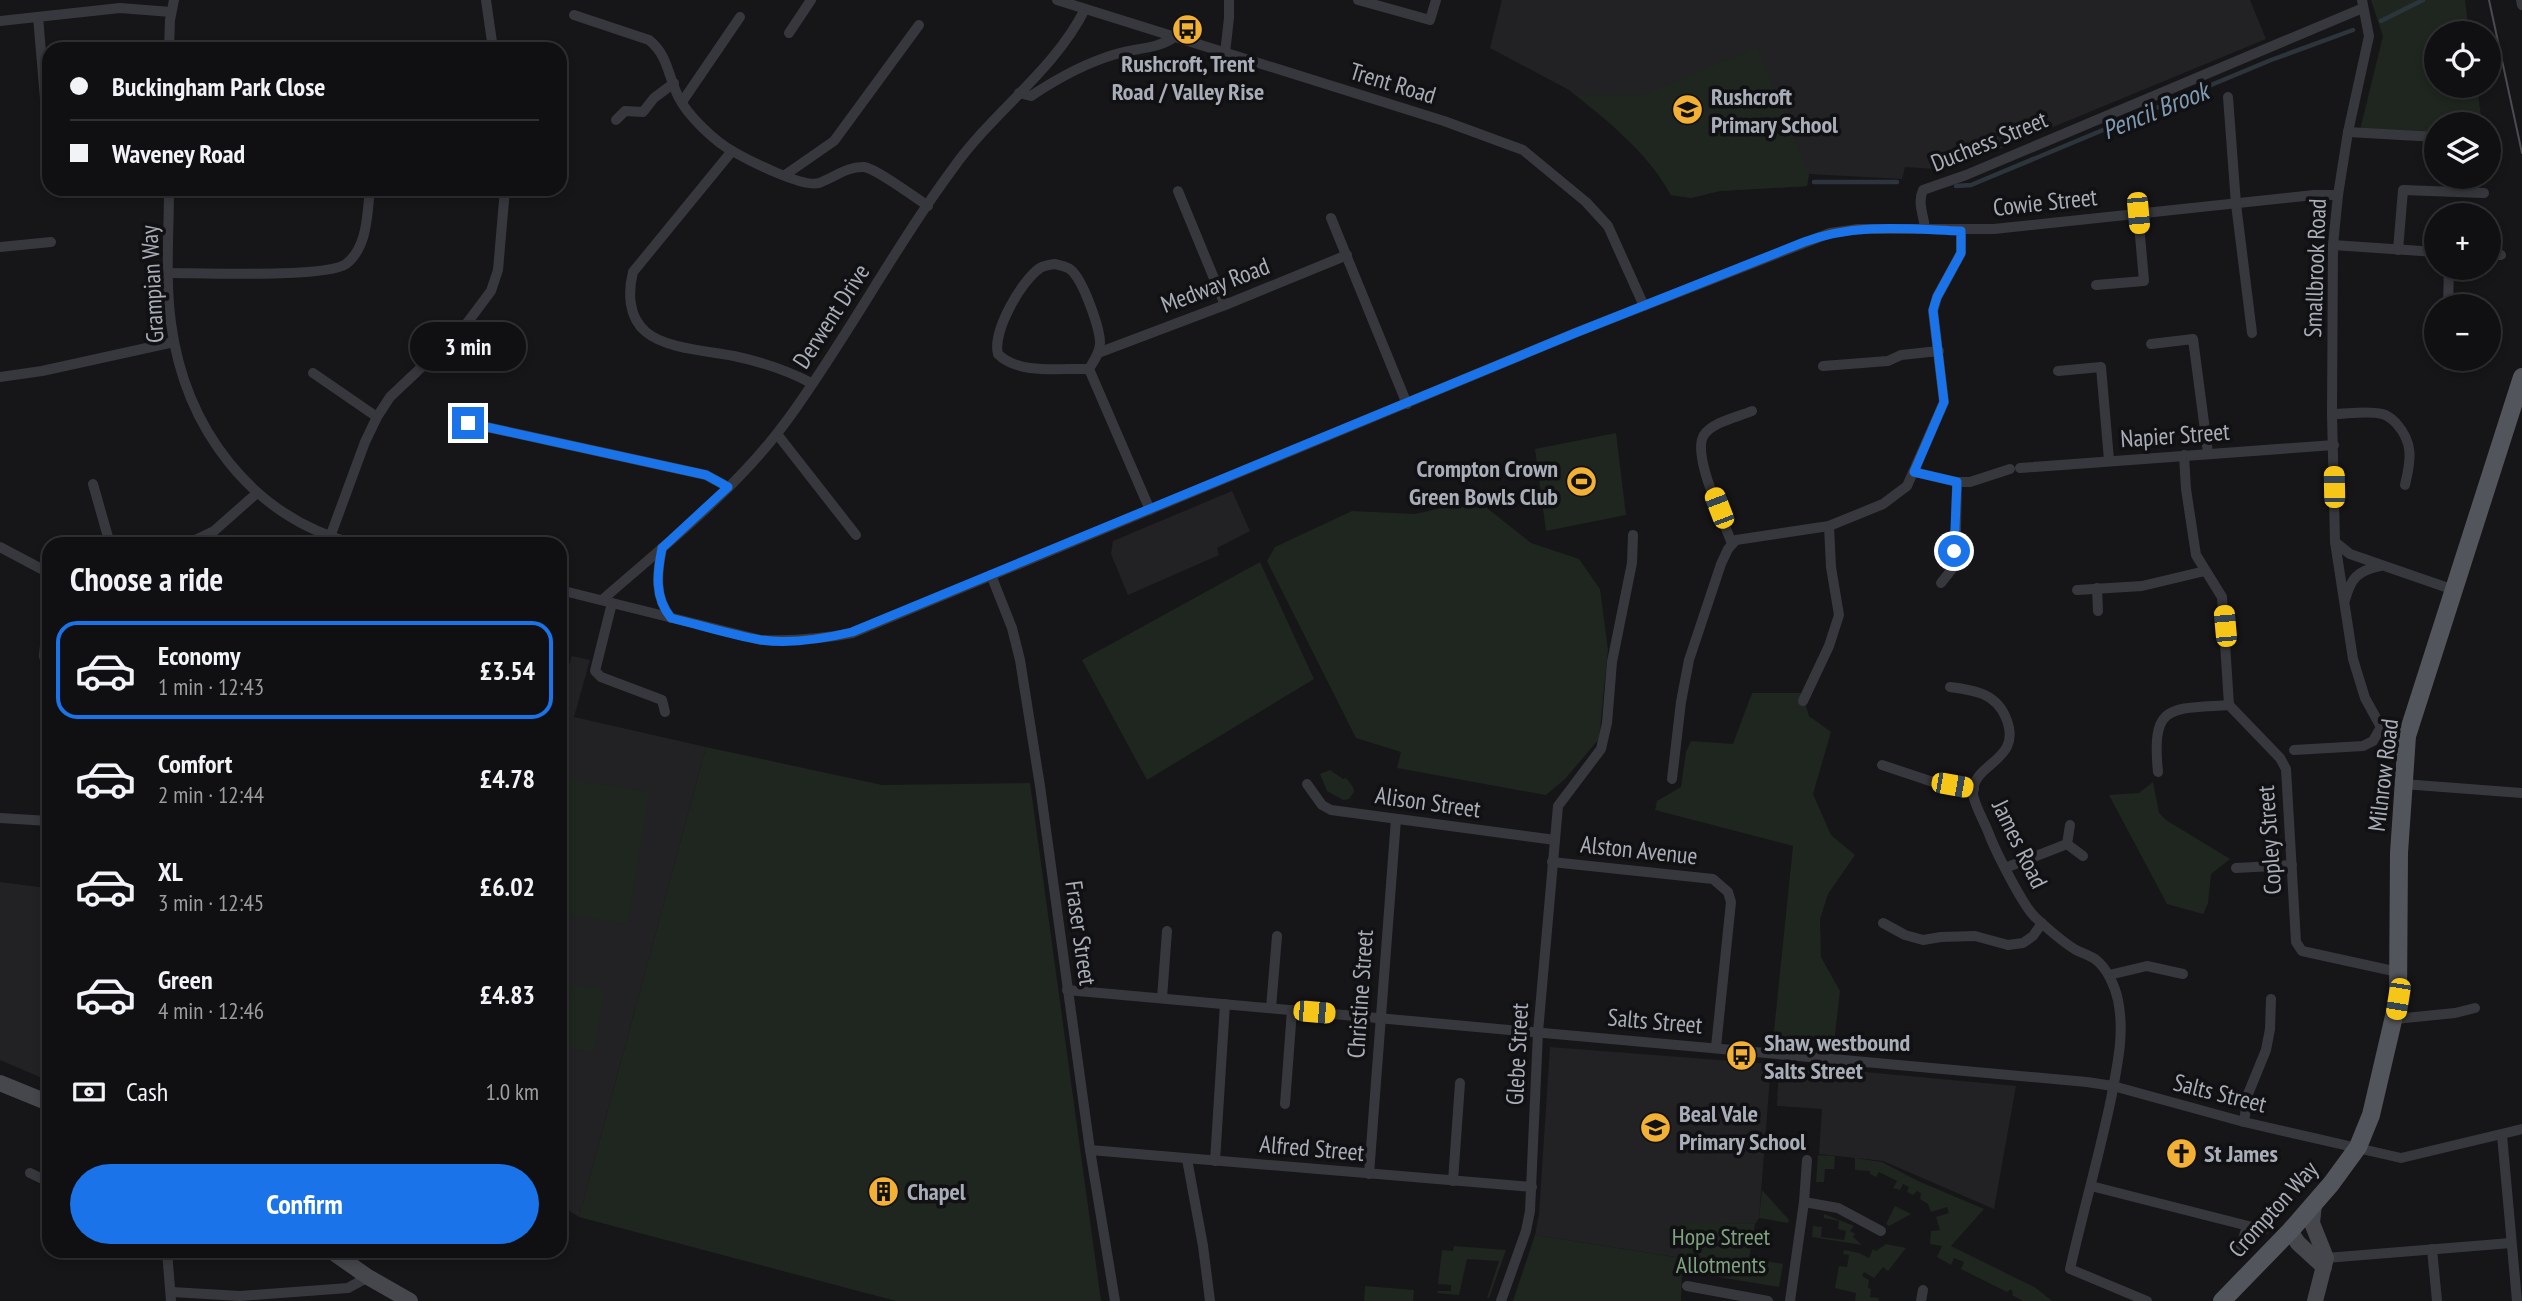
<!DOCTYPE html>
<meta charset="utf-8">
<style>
:root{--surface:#101012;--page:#19191b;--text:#f1f3f6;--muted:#9c9d9f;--line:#303032;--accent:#1a73e8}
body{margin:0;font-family:"PT Sans Narrow",sans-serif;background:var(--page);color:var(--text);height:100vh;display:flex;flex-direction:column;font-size:26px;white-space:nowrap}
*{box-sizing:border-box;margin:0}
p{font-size:23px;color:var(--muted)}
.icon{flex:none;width:38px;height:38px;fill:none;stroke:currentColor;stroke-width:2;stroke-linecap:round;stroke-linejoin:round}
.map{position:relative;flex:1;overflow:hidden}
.details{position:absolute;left:42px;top:537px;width:525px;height:721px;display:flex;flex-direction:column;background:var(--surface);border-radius:21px;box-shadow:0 4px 10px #0003,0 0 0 2px var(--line)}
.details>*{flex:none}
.top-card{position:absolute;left:42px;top:42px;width:525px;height:154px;border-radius:21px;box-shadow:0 4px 10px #0003,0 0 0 2px var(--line);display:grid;align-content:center;height:154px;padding:0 28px;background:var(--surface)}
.tools{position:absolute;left:2424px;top:21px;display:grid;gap:14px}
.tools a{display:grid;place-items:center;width:77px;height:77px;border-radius:50%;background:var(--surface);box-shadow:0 4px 10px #0003,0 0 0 2px var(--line);font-size:35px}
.end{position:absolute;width:32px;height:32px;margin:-16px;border:9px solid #1a73e8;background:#fff;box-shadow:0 0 0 4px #fff}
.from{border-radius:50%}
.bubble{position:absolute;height:49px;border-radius:24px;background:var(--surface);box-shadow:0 4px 10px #0003,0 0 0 2px var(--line);font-size:23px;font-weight:700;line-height:49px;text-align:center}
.car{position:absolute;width:21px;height:42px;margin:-21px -10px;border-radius:9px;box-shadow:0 0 5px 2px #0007;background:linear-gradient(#f5c518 24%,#345 0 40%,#f5c518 0 76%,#345 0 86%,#f5c518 0)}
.top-card b{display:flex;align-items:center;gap:24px;height:66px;font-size:26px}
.top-card b+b{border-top:2px solid var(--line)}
.top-card i{width:18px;height:18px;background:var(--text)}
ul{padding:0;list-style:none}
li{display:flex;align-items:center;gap:21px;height:98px;margin:0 14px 10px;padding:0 14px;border:4px solid transparent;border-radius:21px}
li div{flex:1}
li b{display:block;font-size:26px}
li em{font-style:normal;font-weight:700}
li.current{border-color:var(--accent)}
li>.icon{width:63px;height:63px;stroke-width:1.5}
h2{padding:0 28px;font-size:32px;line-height:84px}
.pay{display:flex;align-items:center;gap:18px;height:77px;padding:0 28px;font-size:26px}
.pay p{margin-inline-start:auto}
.primary-button{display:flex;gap:14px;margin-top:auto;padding:14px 28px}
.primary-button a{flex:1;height:80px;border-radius:42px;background:var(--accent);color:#fff;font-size:28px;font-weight:700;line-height:80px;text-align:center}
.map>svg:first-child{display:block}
</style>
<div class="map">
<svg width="2522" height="1301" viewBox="0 0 2522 1301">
<rect width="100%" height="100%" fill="#161618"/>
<!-- built -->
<g fill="#222225">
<polygon points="1502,0 2250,0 2266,39 1949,170 1905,167 1902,179 1809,174 1807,186 1720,191 1691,198 1671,195 1660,176 1646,158 1611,124 1569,90 1490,48"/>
<polygon points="1232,491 1250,531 1217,548 1219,555 1128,595 1111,554 1113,541"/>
<polygon points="572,656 590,660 574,717 706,747 579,1217 560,1205 560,669 569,665"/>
<polygon points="0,882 39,887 49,884 49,1081 0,1060"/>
<polygon points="1550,1047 1771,1064 1759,1218 1755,1224 1684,1223 1682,1258 1535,1235 1539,1214"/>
<polygon points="1779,1064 2016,1086 1994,1209 1883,1161 1819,1154 1822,1109 1777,1106"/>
</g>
<!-- green -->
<g fill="#1e261f">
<polygon points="2371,0 2465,0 2469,33 2436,33 2436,86 2477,86 2482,124 2436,124 2436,134 2360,130 2383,36"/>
<path d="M1757,47L1809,174L1807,186L1720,191L1691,198L1671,195C1648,154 1613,125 1576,95L1647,94Z"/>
<polygon points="1616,433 1626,515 1546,531 1535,449"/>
<polygon points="1477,500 1531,543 1579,559 1600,589 1608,650 1599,739 1565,779 1546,795 1397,768 1401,752 1356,738 1267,561 1275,547 1352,511 1415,514"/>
<polygon points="1260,562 1314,679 1147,780 1082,660"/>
<polygon points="1752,693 1802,693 1809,716 1831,732 1813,794 1831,835 1855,855 1828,894 1820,919 1821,957 1840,991 1834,1043 1773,1041 1793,846 1655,810 1657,801 1681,787 1686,752 1691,741 1733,744"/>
<polygon points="706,747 882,785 1030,783 1101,1301 896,1301 579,1217"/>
<polygon points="1330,770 1343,779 1346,778 1353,787 1354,792 1349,799 1343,800 1327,791 1320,774"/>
<polygon points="560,778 649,792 628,924 560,913"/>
<polygon points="2153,782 2159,813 2166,820 2230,859 2211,874 2208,903 2203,914 2167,904 2109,795 2139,793"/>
<polygon points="572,984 604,989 594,1052 563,1047"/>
<polygon points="1818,1155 1835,1156 1834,1169 1825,1169 1824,1182 1816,1182"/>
<polygon points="1855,1158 1882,1162 1918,1181 1984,1209 1951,1246 2036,1288 2052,1301 2023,1301 2012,1295 2013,1293 2011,1289 2007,1292 1961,1269 1964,1262 1954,1258 1951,1265 1937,1257 1942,1246 1930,1244 1931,1231 1940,1230 1936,1217 1949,1213 1947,1207 1931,1212 1928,1204 1920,1199 1921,1193 1917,1191 1913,1195 1907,1192 1909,1187 1903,1184 1900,1190 1893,1188 1897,1181 1879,1172 1876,1177 1870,1174 1870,1171 1855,1170"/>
<polygon points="1762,1190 1789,1220 1788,1223 1759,1218"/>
<polygon points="1895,1206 1911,1214 1889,1226 1886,1224"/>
<polygon points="1824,1214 1854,1226 1850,1231 1855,1234 1853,1237 1862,1245 1812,1237 1813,1226 1822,1227 1821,1237 1844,1240 1846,1231 1838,1229 1839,1221 1824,1218"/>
<polygon points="1683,1222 1755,1224 1749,1258 1783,1264 1779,1287 1682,1271 1681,1301 1513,1301 1535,1235 1681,1258"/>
<polygon points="1886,1244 1906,1248 1888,1271 1883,1267 1874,1278 1864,1272 1862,1276 1869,1280 1868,1288 1871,1289 1870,1297 1879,1298 1878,1301 1855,1301 1856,1293 1835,1288 1839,1266 1847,1267 1849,1255 1843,1254 1844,1250 1859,1253 1869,1258 1873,1249 1876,1251"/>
<polygon points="1454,1246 1506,1250 1489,1298 1487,1298 1499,1261 1467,1259 1459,1295 1437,1293 1438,1291 1451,1291 1451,1285 1438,1284 1442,1250 1453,1251"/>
<polygon points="1365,1286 1414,1290 1413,1301 1364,1301"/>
</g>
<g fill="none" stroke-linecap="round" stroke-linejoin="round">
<!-- stream -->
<g stroke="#2c353c" stroke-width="4.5">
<polyline points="2381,21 2423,0"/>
<polyline points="1814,182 1897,182"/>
<polyline points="1956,186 1971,185 2271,60 2353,30"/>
</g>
<!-- street -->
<g stroke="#37383d" stroke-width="10">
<polyline points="486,0 493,49"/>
<polyline points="1057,0 1444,121 1523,150 1586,202 1608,226 1644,306"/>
<polyline points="1358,0 1430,20 1436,0"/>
<polyline points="2362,0 2369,36 2348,132 2338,195 2333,245 2332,414 2335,542 2353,659 2365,698 2381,727 2391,733 2407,736"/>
<polyline points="2521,0 2522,5"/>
<path d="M574,15L649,40C668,55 668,76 678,96C687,115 715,142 734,152C750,161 803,188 819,183C833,178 848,166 864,167C875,168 916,198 928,206"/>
<polyline points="38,17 46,110"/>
<polyline points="0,21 120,8 171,12"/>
<polyline points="789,33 811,0"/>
<polyline points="169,49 170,20 174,0"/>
<polyline points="1225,53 1229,18 1229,0"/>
<path d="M1019,93L1031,96C1058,78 1085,63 1116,54C1135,48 1159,49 1174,37"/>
<polyline points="2228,97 2236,204 2252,333"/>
<polyline points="682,102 740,17"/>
<polyline points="616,120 625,111 643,112 654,98 674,83"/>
<polyline points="2348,132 2436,137"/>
<path d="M732,151L633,272C628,292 628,317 646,332C666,349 709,351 734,356C762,362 787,370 811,383"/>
<polyline points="785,175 834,141 919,25"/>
<path d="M169,189C169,233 165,280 171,323C185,428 251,517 355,544"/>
<polyline points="1178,191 1225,305"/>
<polyline points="1331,218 1407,404"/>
<path d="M1925,229C1924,216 1917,203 1923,190L1966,175L2363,8"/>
<polyline points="2333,245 2436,252"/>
<polyline points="0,247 51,242"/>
<polyline points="2398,250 2403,190 2484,193"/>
<polyline points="2488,255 2501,255"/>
<path d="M1055,264C1061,266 1066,266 1071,270C1083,280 1100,328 1100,343C1100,353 1093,362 1089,369C1062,368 1018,375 998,354C992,332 1021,281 1040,268C1045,265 1049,265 1055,264Z"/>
<path d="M169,273C200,273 327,278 346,264C368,247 367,214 370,189"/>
<polyline points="2096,285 2144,281 2138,213"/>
<polyline points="2448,306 2449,268"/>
<polyline points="2151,344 2193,339 2208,453"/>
<polyline points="1098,353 1225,305 1347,255"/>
<polyline points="2447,365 2448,359"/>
<polyline points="1823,366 1888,361 1901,355 1939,351"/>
<polyline points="1089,369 1150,510"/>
<polyline points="2058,371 2101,367 2109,460"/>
<polyline points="313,373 377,417"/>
<polyline points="0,377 42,371 174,342"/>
<path d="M2332,414C2347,414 2368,410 2382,414C2388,415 2392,419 2396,423C2414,443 2411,460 2405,485"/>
<polyline points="468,423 706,475 728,487"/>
<polyline points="777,434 856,535"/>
<polyline points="2184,455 2186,489 2196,555 2222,597 2229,705"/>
<polyline points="2020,468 2334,445"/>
<polyline points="1914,472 1957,482 1970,482 2010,469"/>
<polyline points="93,484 110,544"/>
<polyline points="330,537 365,442 377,417 390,397 464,327 491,291 498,270 505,189"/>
<polyline points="2335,542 2350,554 2454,590"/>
<polyline points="187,544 214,531 257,493"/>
<path d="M1732,544C1724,521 1691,454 1704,435C1712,422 1738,417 1752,411"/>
<polyline points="0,547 49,573"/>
<path d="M662,548C657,573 654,597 671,618"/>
<polyline points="991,575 1012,628 1020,660 1040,786 1090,1150 1115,1301"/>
<polyline points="1941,583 1952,569 1956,530 1957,482"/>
<polyline points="2097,588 2098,611"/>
<path d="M560,590L761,640C792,641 822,639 853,633L1575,333L1830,233L1858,229H1994L2314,195H2338"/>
<polyline points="2077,590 2142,586 2205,571"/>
<path d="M602,600C666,544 737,489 788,419C847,338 894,248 954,167C994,111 1054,71 1085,9"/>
<path d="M2345,600C2351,578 2357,571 2380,566"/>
<polyline points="49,602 44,656 49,675"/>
<polyline points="612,603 595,671 601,677 662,700 665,712"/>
<path d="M1950,687C1974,690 1996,693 2006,718C2024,762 1971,762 1973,794C1974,804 1985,823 1989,834C1995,850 2023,906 2035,917C2047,928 2061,941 2076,950C2082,953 2089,955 2095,959C2107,968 2115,986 2118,1000C2125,1034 2117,1066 2111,1099C2099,1156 2083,1212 2070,1269L2147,1301"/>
<polyline points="1803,701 1829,646 1839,615 1831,567 1829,526"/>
<polyline points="2229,705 2280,758 2286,769 2296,942 2302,951 2398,972"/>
<polyline points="2294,750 2363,746 2373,741 2381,727"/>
<polyline points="1882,765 1930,781 1974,789"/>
<path d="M2158,772C2151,703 2170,709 2229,705"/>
<polyline points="1672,779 1681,702 1689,660 1721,564 1728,549 1736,540 1829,526 1883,504 1907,486 1944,402 1933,311 1937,297 1961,253 1961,231"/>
<polyline points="1307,784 1322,805 1331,810 1555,840"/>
<polyline points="2403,784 2522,793"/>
<polyline points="0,818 49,821"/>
<polyline points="2070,825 2067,844 2083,856"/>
<polyline points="1552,862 1713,879 1728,892 1731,902 1716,1047"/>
<polyline points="2005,868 2067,844"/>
<polyline points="2236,868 2292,865"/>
<polyline points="1883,923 1905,935 1923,940 1941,937 1975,936 2008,945 2023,943 2033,936 2042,923"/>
<polyline points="2109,975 2147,966 2183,974"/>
<polyline points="1067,990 2087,1082 2113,1086 2244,1122 2401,1158 2522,1129"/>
<polyline points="1162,998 1167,931"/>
<polyline points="1271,1008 1277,936"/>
<polyline points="2395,1019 2455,1013 2475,1008"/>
<polyline points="1285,1104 1292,1010"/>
<polyline points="2244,1122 2248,1094 2266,1050 2270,1029 2271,999"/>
<polyline points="2502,1135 2517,1301"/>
<polyline points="1090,1150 1532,1187"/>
<polyline points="1187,1159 1203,1246 1210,1301"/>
<polyline points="1215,1161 1225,1004"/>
<polyline points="30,1173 49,1182"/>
<polyline points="1369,1174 1396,819"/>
<polyline points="1453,1181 1460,1083"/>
<polyline points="2091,1186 2264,1230"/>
<polyline points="1804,1202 1838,1208 1881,1231"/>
<polyline points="2432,1249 2437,1301"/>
<polyline points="167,1251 171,1301"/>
<polyline points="2239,1253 2247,1226"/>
<polyline points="2326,1258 2511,1243"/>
<polyline points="1687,1286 1768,1301"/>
<polyline points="172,1292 240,1296 348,1288 368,1277"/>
<polyline points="1501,1301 1526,1231 1530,1211 1538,1032 1558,806 1601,749 1607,723 1612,662 1632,563 1633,535"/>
<polyline points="1790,1301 1804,1202 1807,1160"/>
<polyline points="1921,1301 1923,1290"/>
</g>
<!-- secondary -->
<g stroke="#45474d" stroke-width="16">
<polyline points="0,1083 49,1103"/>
<polyline points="2314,1204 2312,1223 2326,1258 2315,1301"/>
<polyline points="2290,1231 2298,1243 2324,1267"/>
<polyline points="331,1251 368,1277 410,1301"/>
</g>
<!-- primary -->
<polyline stroke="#53555c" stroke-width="18" points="2222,1301 2290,1231 2331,1184 2358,1147 2371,1115 2398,999 2399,853 2407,736 2522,377"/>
<!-- tram -->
<polyline stroke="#4a4c52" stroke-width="2" points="2489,0 2522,153"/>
</g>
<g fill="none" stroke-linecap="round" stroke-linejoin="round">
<!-- route -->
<path stroke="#1a73e8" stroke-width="9" d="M468,423L706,475L728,487L662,548C657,573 654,597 671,618C700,625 731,635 761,640C791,644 823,639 852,632L1575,333L1804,242C1856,223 1906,229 1961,231V253L1937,297L1933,310L1944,402L1914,472L1957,482L1954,551"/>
</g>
<!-- icons -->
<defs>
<symbol id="bus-disc" viewBox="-11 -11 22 22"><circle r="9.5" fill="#f2b134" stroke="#111113"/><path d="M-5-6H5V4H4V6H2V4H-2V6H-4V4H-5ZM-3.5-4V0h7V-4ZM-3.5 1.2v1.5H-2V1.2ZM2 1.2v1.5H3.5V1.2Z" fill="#111"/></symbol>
<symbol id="school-disc" viewBox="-11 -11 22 22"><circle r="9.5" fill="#f2b134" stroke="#111113"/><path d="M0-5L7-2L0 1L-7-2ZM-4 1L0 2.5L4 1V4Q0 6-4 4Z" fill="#111"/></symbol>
<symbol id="stadium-disc" viewBox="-11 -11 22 22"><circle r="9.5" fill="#f2b134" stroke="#111113"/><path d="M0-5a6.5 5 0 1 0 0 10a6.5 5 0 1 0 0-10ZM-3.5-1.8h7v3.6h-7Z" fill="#111"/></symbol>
<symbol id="church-disc" viewBox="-11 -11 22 22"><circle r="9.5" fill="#f2b134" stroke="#111113"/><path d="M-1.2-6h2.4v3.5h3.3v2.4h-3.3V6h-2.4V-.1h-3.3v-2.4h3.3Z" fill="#111"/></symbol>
<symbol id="building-disc" viewBox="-11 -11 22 22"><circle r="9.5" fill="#f2b134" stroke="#111113"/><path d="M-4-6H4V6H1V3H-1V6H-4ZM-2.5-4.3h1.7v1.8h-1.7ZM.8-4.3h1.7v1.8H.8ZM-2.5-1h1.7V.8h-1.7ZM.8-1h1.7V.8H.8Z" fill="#111"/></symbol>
</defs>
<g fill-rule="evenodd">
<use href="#bus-disc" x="1170" y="12" width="35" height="35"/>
<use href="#school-disc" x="1670" y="92" width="35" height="35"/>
<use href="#stadium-disc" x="1564" y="464" width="35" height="35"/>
<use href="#bus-disc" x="1724" y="1038" width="35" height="35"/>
<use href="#school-disc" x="1638" y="1110" width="35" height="35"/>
<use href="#church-disc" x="2164" y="1136" width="35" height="35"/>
<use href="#building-disc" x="866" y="1174" width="35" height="35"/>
</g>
<g text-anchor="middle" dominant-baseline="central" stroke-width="7" stroke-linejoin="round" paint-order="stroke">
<!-- poi labels -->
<g font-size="24" font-weight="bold" fill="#a8adb8" stroke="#111113" text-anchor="start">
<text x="1188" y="63" text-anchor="middle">Rushcroft, Trent<tspan x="1188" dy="28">Road / Valley Rise</tspan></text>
<text x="1711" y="96">Rushcroft<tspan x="1711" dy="28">Primary School</tspan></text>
<text x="1558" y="468" text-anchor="end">Crompton Crown<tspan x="1558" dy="28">Green Bowls Club</tspan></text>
<text x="1764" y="1042">Shaw, westbound<tspan x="1764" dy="28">Salts Street</tspan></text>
<text x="1679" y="1113">Beal Vale<tspan x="1679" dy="28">Primary School</tspan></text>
<text x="2204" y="1153">St James</text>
<text x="907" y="1191">Chapel</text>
</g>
<!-- street labels -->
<g font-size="24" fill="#a8adb8" stroke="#111113">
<text transform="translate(1393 83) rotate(17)">Trent Road</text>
<text transform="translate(1989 141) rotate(-22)">Duchess Street</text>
<text transform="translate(2045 202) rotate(-6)">Cowie Street</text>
<text transform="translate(2315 268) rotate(-88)">Smallbrook Road</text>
<text transform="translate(152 284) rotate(-93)">Grampian Way</text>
<text transform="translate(1215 285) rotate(-21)">Medway Road</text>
<text transform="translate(831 316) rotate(-57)">Derwent Drive</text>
<text transform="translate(2175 435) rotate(-4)">Napier Street</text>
<text transform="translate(2383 775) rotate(-83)">Milnrow Road</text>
<text transform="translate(1428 802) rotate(8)">Alison Street</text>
<text transform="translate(2269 840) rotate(-94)">Copley Street</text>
<text transform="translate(2020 844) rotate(64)">James Road</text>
<text transform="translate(1639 850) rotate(6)">Alston Avenue</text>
<text transform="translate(1081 933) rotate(82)">Fraser Street</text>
<text transform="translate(1360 994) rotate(-86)">Christine Street</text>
<text transform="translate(1655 1021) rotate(5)">Salts Street</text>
<text transform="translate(1517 1054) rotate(-87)">Glebe Street</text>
<text transform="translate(2220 1093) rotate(14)">Salts Street</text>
<text transform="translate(1312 1148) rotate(5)">Alfred Street</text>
<text transform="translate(2273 1209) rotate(-48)">Crompton Way</text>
</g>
<!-- park labels -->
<g font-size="24" fill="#7fa381" stroke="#111113">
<text x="1721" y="1236">Hope Street<tspan x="1721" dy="28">Allotments</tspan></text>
</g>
<!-- water labels -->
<g font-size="26" font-style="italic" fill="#7f9bb3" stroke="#111113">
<text transform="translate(2155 110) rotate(-22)">Pencil Brook</text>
</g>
</g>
</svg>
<div class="tools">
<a><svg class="icon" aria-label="locate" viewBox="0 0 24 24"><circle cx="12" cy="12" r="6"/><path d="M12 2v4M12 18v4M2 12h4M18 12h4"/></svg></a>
<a><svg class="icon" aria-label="layers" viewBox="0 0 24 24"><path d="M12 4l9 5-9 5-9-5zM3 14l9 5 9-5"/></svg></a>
<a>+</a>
<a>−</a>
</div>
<i class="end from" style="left:1954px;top:551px"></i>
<i class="end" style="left:468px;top:423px"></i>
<div class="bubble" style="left:410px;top:322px;width:116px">3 min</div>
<i class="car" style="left:2138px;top:213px;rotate:175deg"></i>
<i class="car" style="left:2334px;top:487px;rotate:359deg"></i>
<i class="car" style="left:1719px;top:508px;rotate:339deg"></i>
<i class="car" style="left:2225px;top:626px;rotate:355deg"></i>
<i class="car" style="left:1952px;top:785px;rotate:100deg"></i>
<i class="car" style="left:2398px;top:999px;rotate:189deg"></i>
<i class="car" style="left:1314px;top:1012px;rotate:95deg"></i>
<div class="top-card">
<b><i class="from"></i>Buckingham Park Close</b>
<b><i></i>Waveney Road</b>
</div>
<section class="details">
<h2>Choose a ride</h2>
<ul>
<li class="current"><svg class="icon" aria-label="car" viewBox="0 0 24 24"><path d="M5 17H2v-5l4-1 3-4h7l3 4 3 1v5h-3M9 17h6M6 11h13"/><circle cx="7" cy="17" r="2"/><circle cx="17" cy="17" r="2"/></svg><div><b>Economy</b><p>1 min · 12:43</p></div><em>£3.54</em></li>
<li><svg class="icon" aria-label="car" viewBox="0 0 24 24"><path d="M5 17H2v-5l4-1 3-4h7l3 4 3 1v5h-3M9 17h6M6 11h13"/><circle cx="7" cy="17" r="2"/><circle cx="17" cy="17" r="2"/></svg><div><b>Comfort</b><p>2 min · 12:44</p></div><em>£4.78</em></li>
<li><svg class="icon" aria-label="car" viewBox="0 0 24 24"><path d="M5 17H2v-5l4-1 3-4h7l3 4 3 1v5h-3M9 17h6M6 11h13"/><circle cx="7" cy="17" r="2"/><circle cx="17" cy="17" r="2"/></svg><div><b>XL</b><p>3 min · 12:45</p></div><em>£6.02</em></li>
<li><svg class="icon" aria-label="car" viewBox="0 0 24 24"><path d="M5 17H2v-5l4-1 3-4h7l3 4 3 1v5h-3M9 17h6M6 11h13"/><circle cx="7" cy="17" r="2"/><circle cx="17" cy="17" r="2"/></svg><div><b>Green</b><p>4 min · 12:46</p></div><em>£4.83</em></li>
</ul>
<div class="pay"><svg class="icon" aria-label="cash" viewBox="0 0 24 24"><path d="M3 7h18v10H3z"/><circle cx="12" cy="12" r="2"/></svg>Cash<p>1.0 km</p></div>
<div class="primary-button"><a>Confirm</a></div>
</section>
</div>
